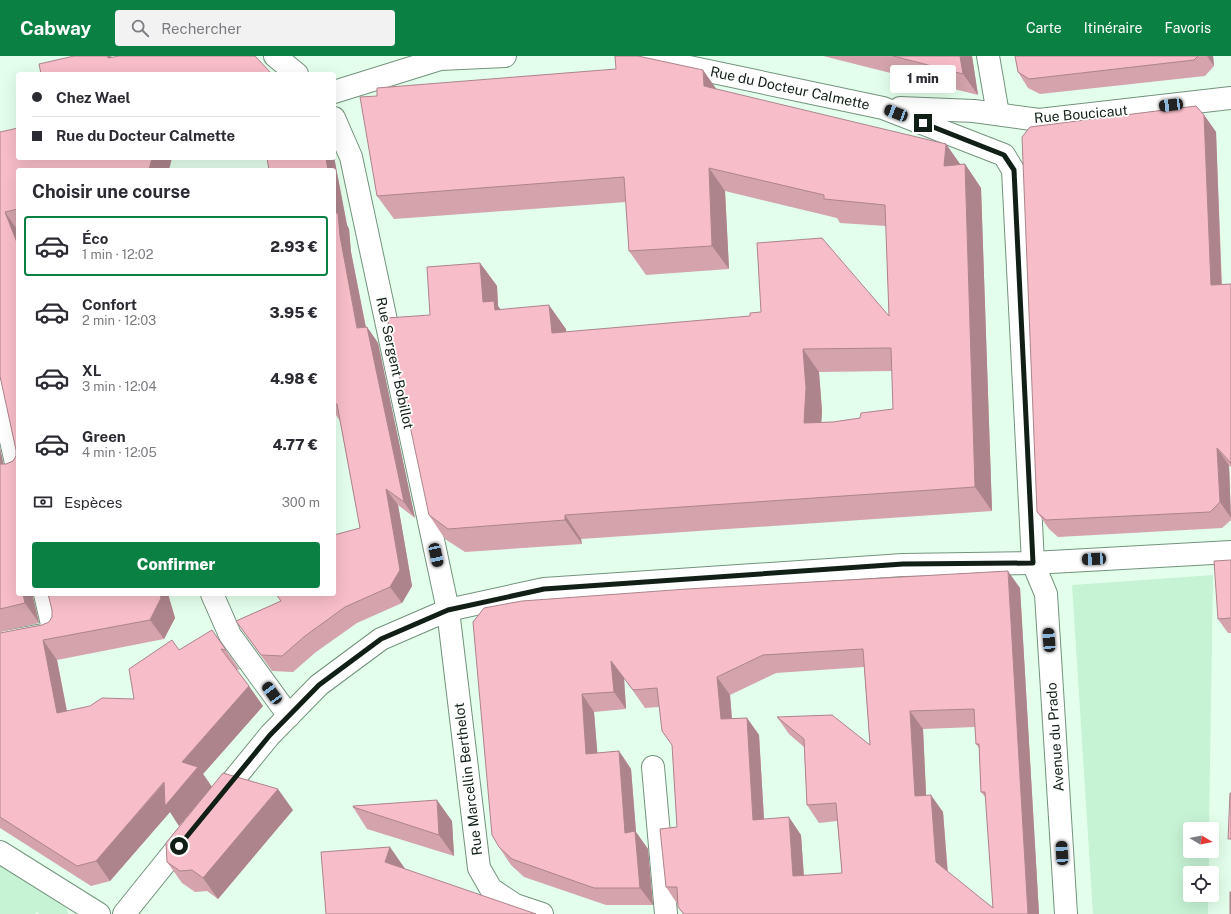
<!DOCTYPE html>
<html lang="fr">
<meta charset="utf-8">
<style>
:root{--surface:#fff;--page:#f2f2f3;--text:#2b2b33;--muted:#7c7c81;--line:#e1e1e2;--accent:#0b8043}
body{margin:0;font-family:"Public Sans",sans-serif;background:var(--page);color:var(--text);height:100vh;display:flex;flex-direction:column;font-size:15px;white-space:nowrap}
*{box-sizing:border-box;margin:0}
p{font-size:13px;color:var(--muted)}
.icon{flex:none;width:22px;height:22px;fill:none;stroke:currentColor;stroke-width:2;stroke-linecap:round;stroke-linejoin:round}
.map{position:relative;flex:1;overflow:hidden}
.details{position:absolute;left:16px;top:112px;width:320px;height:428px;display:flex;flex-direction:column;background:var(--surface);border-radius:4px;box-shadow:0 4px 16px #0002}
.details>*{flex:none}
.guide{position:absolute;left:16px;top:16px;width:320px;height:88px;border-radius:4px;box-shadow:0 4px 16px #0002;display:grid;align-content:center;height:88px;padding:0 16px;background:var(--surface)}
.needle{width:26px;rotate:100deg}
.controls{position:absolute;left:1183px;top:766px;display:grid;gap:8px}
.controls a{display:grid;place-items:center;width:36px;height:36px;border-radius:4px;background:var(--surface);box-shadow:0 4px 16px #0002;font-size:20px}
.end{position:absolute;width:18px;height:18px;margin:-9px;border:5px solid #121f16;background:#fff;box-shadow:0 0 0 2px #fff}
.from{border-radius:50%}
.bubble{position:absolute;height:28px;border-radius:4px;background:var(--surface);box-shadow:0 4px 16px #0002;font-size:13px;font-weight:800;line-height:28px;text-align:center}
.car{position:absolute;width:12px;height:24px;margin:-12px -6px;border-radius:5px;box-shadow:0 0 3px 1px #0007;background:linear-gradient(#222 24%,#8ab4d8 0 40%,#222 0 76%,#8ab4d8 0 86%,#222 0)}
.guide b{display:flex;align-items:center;gap:14px;height:38px;font-size:15px}
.guide b+b{border-top:1px solid var(--line)}
.guide i{width:10px;height:10px;background:var(--text)}
ul{padding:0;list-style:none}
li{display:flex;align-items:center;gap:12px;height:60px;margin:0 8px 6px;padding:0 8px;border:2px solid transparent;border-radius:4px}
li div{flex:1}
li b{display:block;font-size:15px}
li em{font-style:normal;font-weight:800}
li.current{border-color:var(--accent)}
li>.icon{width:36px;height:36px;stroke-width:1.5}
h2{padding:0 16px;font-size:18px;line-height:48px}
.pay{display:flex;align-items:center;gap:10px;height:44px;padding:0 16px;font-size:15px}
.pay p{margin-inline-start:auto}
.primary-button{display:flex;gap:8px;margin-top:auto;padding:8px 16px}
.primary-button a{flex:1;height:46px;border-radius:4px;background:var(--accent);color:#fff;font-size:16px;font-weight:800;line-height:46px;text-align:center}
header{display:flex;align-items:center;gap:24px;box-sizing:border-box;height:56px;padding:0 20px;background:var(--accent);color:#fff}
header strong{font-size:19px}
nav{display:flex;gap:22px;margin-inline-start:auto;font-size:14px}
.search{width:280px;height:36px;background:var(--page);display:flex;align-items:center;gap:10px;box-sizing:border-box;padding:0 14px;border-radius:4px;color:var(--muted);font-size:15px}
.map>svg:first-child{display:block}
</style>
<header>
<strong>Cabway</strong>
<div class="search"><svg class="icon" aria-label="search" viewBox="0 0 24 24"><circle cx="10" cy="10" r="6"/><path d="M15 15l6 6"/></svg>Rechercher</div>
<nav><a>Carte</a><a>Itinéraire</a><a>Favoris</a></nav>
</header>
<div class="map">
<svg width="1231" height="858" viewBox="0 0 1231 858">
<rect width="100%" height="100%" fill="#e3ffeb"/>
<!-- green -->
<g fill="#c6f3d4">
<polygon points="1213,519 1209,773 1190,773 1190,795 1209,795 1209,817 1190,817 1190,839 1208,839 1208,858 1093,858 1072,529"/>
<polygon points="0,808 66,851 68,858 40,858 37,856 35,858 0,858"/>
</g>
<g fill="none" stroke-linecap="round" stroke-linejoin="round">
<defs>
<g id="minor">
<polyline points="275,0 297,18"/>
<polyline points="637,0 883,52 1004,99 1013,114 1033,507 1046,538 1066,858"/>
<polyline points="988,0 998,58"/>
<polyline points="334,36 440,3 505,0"/>
<polyline points="900,52 974,55 1039,64 1231,42"/>
<polyline points="334,62 351,101 448,554 479,812 491,833 515,849 542,858"/>
<polyline points="0,335 18,416"/>
<polyline points="212,538 230,579 289,660"/>
<polyline points="0,587 54,577 45,538"/>
<polyline points="653,711 666,858"/>
<polyline points="217,744 270,679 319,629 381,583 448,554 544,533 903,509 1033,507 1231,496"/>
<polyline points="0,796 99,858"/>
<polyline points="124,858 186,781"/>
</g>
</defs>
<!-- minor casing -->
<use href="#minor" stroke="#73937d" stroke-width="24"/>
<!-- minor -->
<use href="#minor" stroke="#fff" stroke-width="22"/>
</g>
<!-- wall -->
<g fill="#d4a3ac" fill-rule="evenodd">
<polygon points="823,0 972,0 978,39"/>
<polygon points="1015,0 1213,0 1214,10 1205,20 1040,38 1028,32 1018,16"/>
<path d="M717,33L961,109L965,108L981,132L992,455L581,483L582,488L465,496L445,483L429,459L430,259L480,207L497,230L498,250L501,254L566,273V276L889,260L886,170L840,167L837,162L725,135L729,213L646,219L629,195L626,146L394,163L377,140ZM892,315L893,353L860,362L833,366H821L822,355L819,316Z"/>
<polygon points="1204,59 1216,76 1222,228 1231,228 1231,411 1229,409 1231,464 1222,472 1058,481 1049,473 1037,456"/>
<polygon points="0,76 18,114 18,538 33,541 39,567 0,576 0,392 3,408 6,408 13,405 16,400 16,394 1,323 0,323"/>
<polygon points="334,101 347,169 349,173 351,196 366,271 367,271 378,287 415,462 398,449 412,530 402,547 357,567 316,596 293,616 272,615 236,565 281,545 276,538 334,538 334,479 360,472 340,365 334,356 334,114 269,114 267,102 334,102"/>
<polygon points="1231,504 1231,577 1228,577 1218,563"/>
<path d="M1020,532L1039,858H683L678,851V849L666,831L677,771L672,689L659,651L645,652L624,622L626,653L594,656L597,697L619,695L631,713L636,776L648,793L653,849H606L524,821L511,809L499,791L473,566ZM864,611L870,689L777,661L789,678L804,691L807,749L819,767L837,765L842,817L804,820L801,779L764,763L759,679L747,662H732L730,639L776,617ZM975,671L976,688L979,692L981,736L986,742L993,852L948,816L943,756L926,739L923,673Z"/>
<polygon points="48,538 168,538 175,562 164,583 57,604 67,655 134,643 179,594 226,594 240,614 236,613 263,650 203,718 212,731 179,770 170,756 110,825 91,830 0,772 0,577 42,569 49,566 52,561 52,554"/>
<polygon points="353,751 452,765 454,800 367,773"/>
<polygon points="293,754 218,843 207,835 195,836 182,827 167,806"/>
</g>
<!-- shaded-wall -->
<g fill="#ad848c">
<polygon points="107,0 111,0 120,13 108,2"/>
<polygon points="960,0 972,0 978,39 963,18"/>
<polygon points="1207,0 1213,0 1214,10"/>
<polygon points="703,14 720,38 704,30"/>
<polygon points="1204,59 1216,76 1222,246 1211,229"/>
<polygon points="946,88 963,112 944,110"/>
<polygon points="334,101 347,169 349,173 351,196 369,288 357,272 336,157 334,146 334,114 328,114 326,102 334,102"/>
<polygon points="152,102 172,102 169,114 149,114"/>
<polygon points="965,108 981,132 992,455 975,431"/>
<polygon points="709,112 725,135 729,213 712,190"/>
<polygon points="5,156 18,175 18,189"/>
<polygon points="480,207 497,230 498,250 511,268 483,246"/>
<polygon points="549,249 566,273 568,300 552,277"/>
<polygon points="367,271 378,287 415,462 404,446"/>
<polygon points="803,293 819,316 822,355 820,391 804,367"/>
<polygon points="0,392 6,419 0,412"/>
<polygon points="1217,392 1229,409 1231,462 1220,446"/>
<polygon points="386,433 398,449 412,530 402,547 390,531"/>
<polygon points="565,459 581,483 582,488 565,464"/>
<polygon points="1008,515 1020,532 1039,858 1028,858"/>
<polygon points="23,538 33,538 33,541 39,567 25,547"/>
<polygon points="160,538 168,538 175,562 164,583 150,564"/>
<polygon points="43,584 57,604 71,677 57,657"/>
<polygon points="611,605 624,622 626,653 614,636"/>
<polygon points="717,621 730,639 733,680 721,663"/>
<polygon points="249,630 263,650 203,718 212,731 179,770 170,756 110,825 96,805"/>
<polygon points="582,638 594,656 599,716 586,698"/>
<polygon points="910,655 923,673 927,758 915,740"/>
<polygon points="747,662 759,679 765,781 753,764"/>
<polygon points="619,695 631,713 636,776 648,793 653,849 640,832 625,777"/>
<polygon points="278,733 293,754 218,843 203,822"/>
<polygon points="931,739 943,756 948,824 936,806"/>
<polygon points="437,744 452,765 454,800 439,779"/>
<polygon points="789,761 801,779 805,838 793,820"/>
<polygon points="390,791 406,814 385,806"/>
</g>
<!-- building -->
<g fill="#f7bdc8" stroke="#ad848c" fill-rule="evenodd">
<polygon points="74,0 107,0 108,2 119,0 255,0 272,18 41,18 39,8"/>
<path d="M615,0H638L703,14L704,30L946,88L944,110L965,108L975,431L565,459V464L448,473L429,459L387,262L430,259L427,211L480,207L483,246L494,245L495,254L549,249L552,277L750,260V257L761,256L757,187L822,182L889,260L885,149L824,143V139L709,112L712,190L629,195L624,121L377,140L360,41L377,40V32L616,13ZM891,292L893,353L861,357L860,362L833,366L804,367L806,332L803,293Z"/>
<polygon points="893,0 960,0 963,18"/>
<polygon points="1015,0 1198,0 1194,4 1029,23 1018,16"/>
<polygon points="1196,50 1204,59 1211,229 1231,228 1231,407 1217,392 1220,446 1210,456 1046,464 1037,456 1022,81 1030,71"/>
<polygon points="18,72 18,102 152,102 149,114 18,114 18,153 5,156 18,189 18,538 23,538 25,547 0,553 0,408 6,408 13,405 16,400 16,394 0,320 0,76"/>
<polygon points="267,102 326,102 328,114 280,114 280,113 269,114"/>
<polygon points="334,146 336,157 338,157 340,180 357,272 367,271 404,446 386,433 400,514 390,531 345,551 305,580 282,600 261,599 236,565 281,545 276,538 334,538 334,479 360,472 337,348 334,348"/>
<polygon points="1231,504 1231,562 1218,563 1214,505"/>
<path d="M1008,515L1028,858H684L678,851L677,831H666L660,773L677,771L672,689L662,675L657,632L633,634L611,605L614,636L582,638L586,698L619,695L625,777L635,775L640,832H594L512,803L499,791L492,779L473,566L484,552L522,545L687,533ZM863,593L870,689L832,659L777,661L804,683L807,749L836,747L842,817L793,820L789,761L753,764L747,662L721,663L717,621L763,599ZM974,653L976,688H979L981,736H985L993,852L936,806L931,739L915,740L910,655Z"/>
<polygon points="48,538 160,538 161,542 150,564 43,584 57,657 90,650 102,642 134,643 129,613 172,584 179,594 212,574 226,594 221,593 249,630 182,706 198,711 165,750 164,726 96,805 77,810 0,761 0,577 42,569 49,566 52,561 52,554"/>
<polygon points="223,717 278,733 203,822 192,814 180,815 167,806 166,787"/>
<polygon points="1230,737 1231,737 1231,783 1228,783"/>
<polygon points="437,744 439,779 353,751 353,750"/>
<polygon points="390,791 385,806 536,858 326,858 321,796"/>
<rect x="1230" y="836" width="1" height="22"/>
</g>
<g fill="none" stroke-linecap="round" stroke-linejoin="round">
<!-- route -->
<polyline stroke="#121f16" stroke-width="5" points="179,790 270,679 319,629 381,583 448,554 544,533 903,508 1033,507 1014,114 1004,99 923,67"/>
</g>
<g text-anchor="middle" dominant-baseline="central" stroke-width="3.5" stroke-linejoin="round" paint-order="stroke">
<!-- street labels -->
<g font-size="14" fill="#121f16" stroke="#fff">
<text transform="translate(790 32) rotate(12)">Rue du Docteur Calmette</text>
<text transform="translate(1081 58) rotate(-5)">Rue Boucicaut</text>
<text transform="translate(395 307) rotate(78)">Rue Sergent Bobillot</text>
<text transform="translate(1055 681) rotate(-94)">Avenue du Prado</text>
<text transform="translate(468 723) rotate(-97)">Rue Marcellin Berthelot</text>
</g>
</g>
</svg>
<div class="controls">
<a><svg class="needle" viewBox="-14 -14 28 28"><path d="M0-13l5 13h-10z" fill="#e53935"/><path d="M0 13l5-13h-10z" fill="#7c7c81"/></svg></a>
<a><svg class="icon" aria-label="locate" viewBox="0 0 24 24"><circle cx="12" cy="12" r="6"/><path d="M12 2v4M12 18v4M2 12h4M18 12h4"/></svg></a>
</div>
<i class="end from" style="left:179px;top:790px"></i>
<i class="end" style="left:923px;top:67px"></i>
<div class="bubble" style="left:890px;top:9px;width:66px">1 min</div>
<i class="car" style="left:1171px;top:49px;rotate:263deg"></i>
<i class="car" style="left:896px;top:57px;rotate:291deg"></i>
<i class="car" style="left:436px;top:499px;rotate:168deg"></i>
<i class="car" style="left:1094px;top:503px;rotate:267deg"></i>
<i class="car" style="left:1049px;top:584px;rotate:356deg"></i>
<i class="car" style="left:272px;top:637px;rotate:324deg"></i>
<i class="car" style="left:1062px;top:797px;rotate:357deg"></i>
<div class="guide">
<b><i class="from"></i>Chez Wael</b>
<b><i></i>Rue du Docteur Calmette</b>
</div>
<section class="details">
<h2>Choisir une course</h2>
<ul>
<li class="current"><svg class="icon" aria-label="car" viewBox="0 0 24 24"><path d="M5 17H2v-5l4-1 3-4h7l3 4 3 1v5h-3M9 17h6M6 11h13"/><circle cx="7" cy="17" r="2"/><circle cx="17" cy="17" r="2"/></svg><div><b>Éco</b><p>1 min · 12:02</p></div><em>2.93 €</em></li>
<li><svg class="icon" aria-label="car" viewBox="0 0 24 24"><path d="M5 17H2v-5l4-1 3-4h7l3 4 3 1v5h-3M9 17h6M6 11h13"/><circle cx="7" cy="17" r="2"/><circle cx="17" cy="17" r="2"/></svg><div><b>Confort</b><p>2 min · 12:03</p></div><em>3.95 €</em></li>
<li><svg class="icon" aria-label="car" viewBox="0 0 24 24"><path d="M5 17H2v-5l4-1 3-4h7l3 4 3 1v5h-3M9 17h6M6 11h13"/><circle cx="7" cy="17" r="2"/><circle cx="17" cy="17" r="2"/></svg><div><b>XL</b><p>3 min · 12:04</p></div><em>4.98 €</em></li>
<li><svg class="icon" aria-label="car" viewBox="0 0 24 24"><path d="M5 17H2v-5l4-1 3-4h7l3 4 3 1v5h-3M9 17h6M6 11h13"/><circle cx="7" cy="17" r="2"/><circle cx="17" cy="17" r="2"/></svg><div><b>Green</b><p>4 min · 12:05</p></div><em>4.77 €</em></li>
</ul>
<div class="pay"><svg class="icon" aria-label="cash" viewBox="0 0 24 24"><path d="M3 7h18v10H3z"/><circle cx="12" cy="12" r="2"/></svg>Espèces<p>300 m</p></div>
<div class="primary-button"><a>Confirmer</a></div>
</section>
</div>
